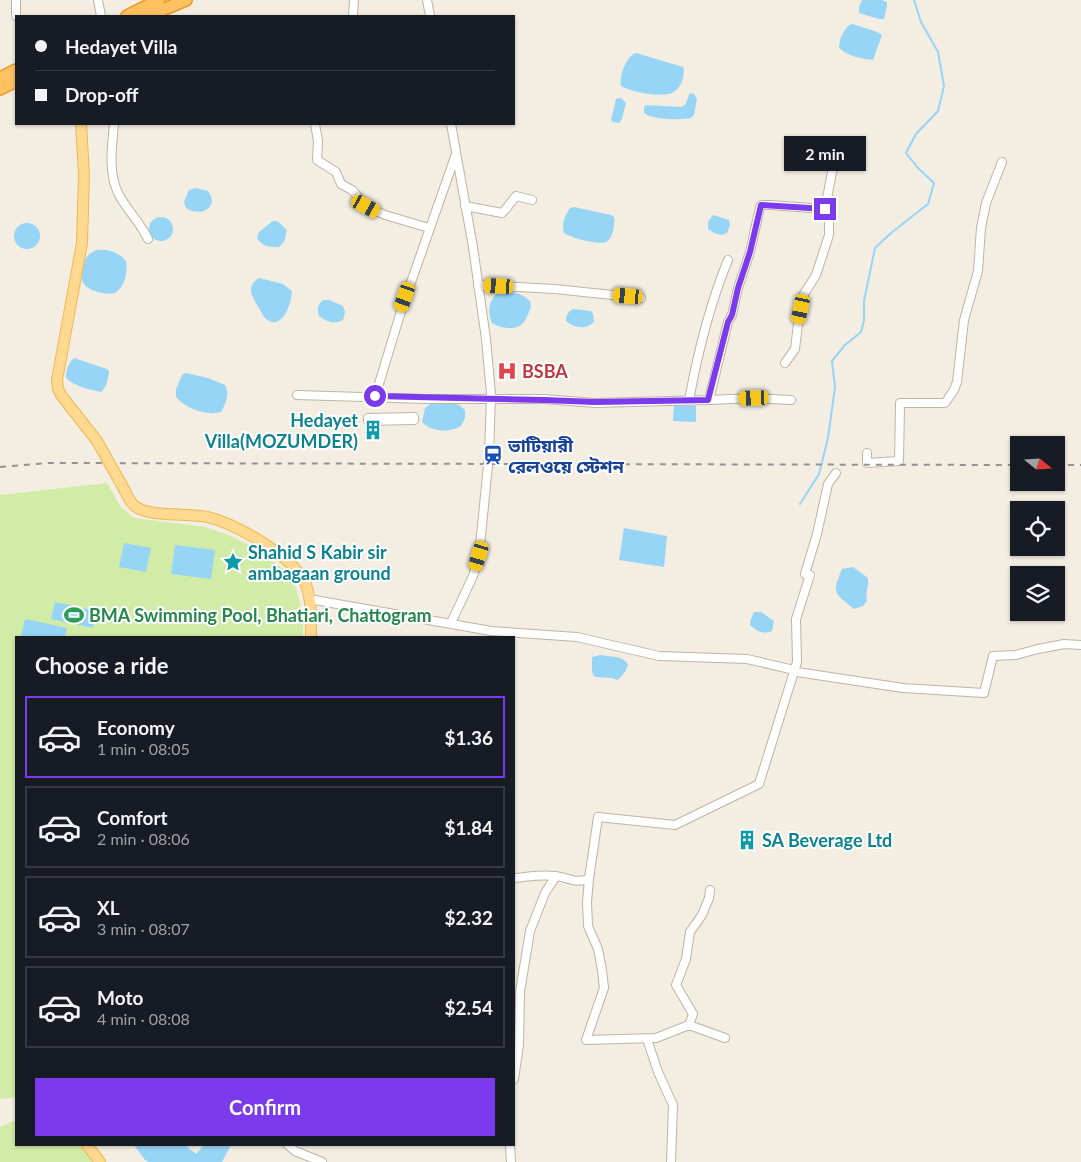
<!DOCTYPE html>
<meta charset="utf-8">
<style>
:root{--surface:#171b24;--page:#242831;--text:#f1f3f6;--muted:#9ea1a6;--line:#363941;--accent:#7c3aed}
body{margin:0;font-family:Lato,"Noto Sans Bengali",sans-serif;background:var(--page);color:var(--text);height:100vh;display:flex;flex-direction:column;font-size:19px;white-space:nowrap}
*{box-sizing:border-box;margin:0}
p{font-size:16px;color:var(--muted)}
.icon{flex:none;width:28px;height:28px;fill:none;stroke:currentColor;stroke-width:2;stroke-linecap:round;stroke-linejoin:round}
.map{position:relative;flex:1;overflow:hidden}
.panel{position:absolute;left:15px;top:636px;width:500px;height:510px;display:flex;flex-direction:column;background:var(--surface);border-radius:0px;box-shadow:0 1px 4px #0004}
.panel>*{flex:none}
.hud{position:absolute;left:15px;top:15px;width:500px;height:110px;border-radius:0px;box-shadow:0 1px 4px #0004;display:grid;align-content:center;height:110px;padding:0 20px;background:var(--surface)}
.needle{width:32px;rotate:108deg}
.buttons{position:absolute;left:1010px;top:436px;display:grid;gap:10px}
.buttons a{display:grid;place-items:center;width:55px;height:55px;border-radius:0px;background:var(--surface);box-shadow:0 1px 4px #0004;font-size:25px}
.end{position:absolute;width:22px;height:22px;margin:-11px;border:6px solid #7c3aed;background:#fff;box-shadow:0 0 0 2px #fff}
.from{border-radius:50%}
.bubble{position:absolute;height:35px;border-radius:0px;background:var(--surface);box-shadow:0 1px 4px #0004;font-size:16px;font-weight:700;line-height:35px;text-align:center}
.car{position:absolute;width:15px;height:30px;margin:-15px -8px;border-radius:6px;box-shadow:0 0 4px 1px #0007;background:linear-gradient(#f5c518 24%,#345 0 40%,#f5c518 0 76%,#345 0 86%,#f5c518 0)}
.hud b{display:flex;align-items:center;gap:18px;height:48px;font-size:19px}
.hud b+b{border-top:1px solid var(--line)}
.hud i{width:12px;height:12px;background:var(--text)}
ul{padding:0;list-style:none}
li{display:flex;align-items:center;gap:15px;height:82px;margin:0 10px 8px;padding:0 10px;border:2px solid var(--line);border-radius:0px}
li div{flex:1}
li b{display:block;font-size:19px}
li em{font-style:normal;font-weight:700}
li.active{border-color:var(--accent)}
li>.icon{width:45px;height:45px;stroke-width:1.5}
h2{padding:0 20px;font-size:22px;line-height:60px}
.cta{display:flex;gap:10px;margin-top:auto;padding:10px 20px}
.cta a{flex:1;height:58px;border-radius:0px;background:var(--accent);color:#fff;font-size:20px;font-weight:700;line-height:58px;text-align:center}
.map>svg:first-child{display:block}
</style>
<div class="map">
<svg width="1081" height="1162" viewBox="0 0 1081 1162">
<rect width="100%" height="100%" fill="#f3ede2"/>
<!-- green -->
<g fill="#d0eca6">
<polygon points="107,483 120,506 134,518 205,527 226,534 247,544 288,572 296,588 303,616 303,637 16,638 16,1097 0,1099 0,495"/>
<polygon points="16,1120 16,1145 94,1145 102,1162 0,1162 0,1127"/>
</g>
<!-- water -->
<g fill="#97d5f7">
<polygon points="862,0 882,0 887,2 887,6 884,19 879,19 859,13 859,7"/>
<path d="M853,24L877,32L882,35L873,60C862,59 847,56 839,48C839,40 843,31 849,25Z"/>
<path d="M636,53L683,67L684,70C684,77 681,87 675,91C666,99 630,92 621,86C619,76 626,56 636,53Z"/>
<path d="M690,93L694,94L697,99L694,115L691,118C679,120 653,120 644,113V107L646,105L681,107L685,105Z"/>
<polygon points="621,98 626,103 622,119 619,123 613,122 611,120 616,99"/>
<path d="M196,188L208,191C220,207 201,218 186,208L184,202L189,190Z"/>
<path d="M574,207L611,215L614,217C615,223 613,239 606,242C597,245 571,238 564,233C561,225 565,215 570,208Z"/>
<path d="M713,215L729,220L730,225L727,233C721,237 713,233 708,229V222Z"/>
<circle cx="161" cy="229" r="12"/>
<path d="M273,221C280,220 282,226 287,230L284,242L279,247C270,247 262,247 257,238L259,232Z"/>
<circle cx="27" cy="236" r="13"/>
<path d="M97,250C107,249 119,252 126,261C128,271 125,287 115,293C111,294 107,294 103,293C85,290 77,282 84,264C86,256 89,253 97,250Z"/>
<path d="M259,278L283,284L292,291C292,301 284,328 269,321C264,319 262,313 259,308C252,297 245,287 259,278Z"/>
<path d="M500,291C511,291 522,293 530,301C532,307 530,310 527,316C522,332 504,330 492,323C487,311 489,298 500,291Z"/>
<path d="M323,300H329L343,306L345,312L343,320C334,325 326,321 319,316C317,309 317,305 323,300Z"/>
<path d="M573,309L591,311L593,314L594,322C585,330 574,328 566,321C566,315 568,312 573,309Z"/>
<path d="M74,358L107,369L109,371C108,379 107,387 101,392C89,389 75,387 66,378C66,371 68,363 74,358Z"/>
<path d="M186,373L208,378L225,385C230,394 226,403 221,412C206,416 186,409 176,397V389L182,375Z"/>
<path d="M446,402L459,405L465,410V418L461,426C450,433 431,432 422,422L425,408L432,403Z"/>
<polygon points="674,405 696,406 696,422 673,421"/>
<polygon points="624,528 667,536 664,567 619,560"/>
<polygon points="124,543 151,548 146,572 119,567"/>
<polygon points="175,545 215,550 211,579 171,574"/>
<path d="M853,567L868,578C869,587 865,592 867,601L863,606L854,609C835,593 831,595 842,569Z"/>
<polygon points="55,602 96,611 93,628 51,619"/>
<path d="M754,612H761L774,621L772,631C763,635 756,631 750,625L751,619Z"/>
<polygon points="25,619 67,628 65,637 30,638 21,636"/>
<path d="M600,655C609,657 624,655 628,665L625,672L618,680L612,678L595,677L592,672V657Z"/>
<polygon points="134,1145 185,1145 196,1154 204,1145 231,1145 222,1162 149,1162 145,1160"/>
</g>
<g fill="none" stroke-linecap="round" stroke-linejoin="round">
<!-- stream -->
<polyline stroke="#97d5f7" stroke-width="2" points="800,504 819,474 828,438 835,387 832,361 845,345 861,332 864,320 864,301 875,248 891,233 928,204 934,183 918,168 906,153 916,134 938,111 944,86 938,52 921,22 914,0"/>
<defs>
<g id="minor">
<polyline points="16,0 16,16"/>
<polyline points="98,0 101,16"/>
<polyline points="427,0 430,16"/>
<polyline points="353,16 354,0"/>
<path d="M114,124C112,146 108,172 118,193C126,209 140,222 148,239"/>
<polyline points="315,124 318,141 317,160 336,172 341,184 352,190 366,206 385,215 429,228"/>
<polyline points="465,206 502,213 505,210 516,196 532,200"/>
<polyline points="478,285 555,289 641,298"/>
<polyline points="785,363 795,349 798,324 804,294 816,275 829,235 829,221 825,209"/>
<polyline points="297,395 427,399 544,399 595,403 709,400 728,322 732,315 738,288 750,252 760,207 761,205 770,205 825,209 835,156"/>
<polyline points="375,397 402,308 456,154"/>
<path d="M689,400C698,352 709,306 728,260"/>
<polyline points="709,400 754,398 791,400"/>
<polygon points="414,417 414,420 368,421 368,418"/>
<polyline points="867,453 867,463 899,461 900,403 945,403 954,390 957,382 964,320 978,271 981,228 986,203 1002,162"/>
<polyline points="309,599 491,631 577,637 659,656 747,659 794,670 797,672 903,688 984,693 993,656 1016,655 1038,649 1064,644 1081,645"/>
<polyline points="451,623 473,576 479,556 489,455 491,394 486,339 473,247 451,124"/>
<path d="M514,878C527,877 541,874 554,876C570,877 572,884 589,879L587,902L588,926L598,949L602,970L604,988L586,1040L656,1038L689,1025L725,1038"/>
<polyline points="589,879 598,817 675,825 759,784 797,662 796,619 810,575 805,574 817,534 828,484 836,473"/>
<polyline points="689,1025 693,1014 676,985 686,959 690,932 702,915 709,898 710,890"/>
<polyline points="647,1039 658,1072 673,1105 671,1162"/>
<polyline points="514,1079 519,1045 520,992 530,931 545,893 556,876"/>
<polyline points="288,1145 295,1151 322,1162"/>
<polyline points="510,1145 511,1162"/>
</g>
<g id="major">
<polyline points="81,124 84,175 82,243 57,380 58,389 61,395 97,441"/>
<path d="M124,489C127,495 130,503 136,507C151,517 189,513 208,517C236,524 295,557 306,585C312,601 311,621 311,638"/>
<polyline points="87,1145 100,1162"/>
</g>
<g id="highway">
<polyline points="127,16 159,0"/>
<polyline points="148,16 186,0"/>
<polyline points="0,78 16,70"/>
<polyline points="0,89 16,81"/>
</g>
</defs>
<!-- minor casing -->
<use href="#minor" stroke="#bfb4a4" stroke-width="10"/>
<!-- major casing -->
<use href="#major" stroke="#eeb854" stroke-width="12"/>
<!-- highway casing -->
<use href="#highway" stroke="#ec9723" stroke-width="14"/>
<!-- minor -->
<use href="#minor" stroke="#fff" stroke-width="8"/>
<!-- major -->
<use href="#major" stroke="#ffd98f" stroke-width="10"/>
<!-- highway -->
<use href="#highway" stroke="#ffc161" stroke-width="11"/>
<!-- rail -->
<g stroke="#939393" stroke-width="2" stroke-dasharray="6 6" stroke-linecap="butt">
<polyline points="1056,465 1081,465"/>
<polyline points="0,467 47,463 1019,465"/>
</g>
<defs>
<polyline id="major-bridge" points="97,441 124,489"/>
</defs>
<!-- major-bridge casing -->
<use href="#major-bridge" stroke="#eeb854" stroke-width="12" stroke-linecap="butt"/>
<!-- major-bridge -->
<use href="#major-bridge" stroke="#ffd98f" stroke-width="10"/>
</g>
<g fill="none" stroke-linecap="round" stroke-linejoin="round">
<!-- route -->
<polyline stroke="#7c3aed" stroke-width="6" points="375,396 544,400 595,402 708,400 728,322 732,315 738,288 750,252 761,205 825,209"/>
</g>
<!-- icons -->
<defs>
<symbol id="hospital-bare" viewBox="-9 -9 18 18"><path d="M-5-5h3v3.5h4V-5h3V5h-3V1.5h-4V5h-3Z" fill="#e0444e" stroke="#fff" stroke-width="2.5" paint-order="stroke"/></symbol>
<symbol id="building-bare" viewBox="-9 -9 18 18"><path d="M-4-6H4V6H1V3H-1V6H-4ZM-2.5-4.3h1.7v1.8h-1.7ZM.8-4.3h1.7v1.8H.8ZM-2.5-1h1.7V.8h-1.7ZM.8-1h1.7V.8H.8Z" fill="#0f9aa8" stroke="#fff" stroke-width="2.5" paint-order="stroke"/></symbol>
<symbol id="station-bare" viewBox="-9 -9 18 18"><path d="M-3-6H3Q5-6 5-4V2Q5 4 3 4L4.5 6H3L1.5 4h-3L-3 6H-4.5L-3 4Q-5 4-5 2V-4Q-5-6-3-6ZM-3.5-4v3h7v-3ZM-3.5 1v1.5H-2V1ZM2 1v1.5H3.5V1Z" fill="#1a4fb4" stroke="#fff" stroke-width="2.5" paint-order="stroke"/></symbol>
<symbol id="sight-bare" viewBox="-9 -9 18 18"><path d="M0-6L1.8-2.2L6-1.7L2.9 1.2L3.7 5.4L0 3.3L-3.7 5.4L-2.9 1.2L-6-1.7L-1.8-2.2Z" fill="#0f9aa8" stroke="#fff" stroke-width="2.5" paint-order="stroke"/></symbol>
<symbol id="stadium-bare" viewBox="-9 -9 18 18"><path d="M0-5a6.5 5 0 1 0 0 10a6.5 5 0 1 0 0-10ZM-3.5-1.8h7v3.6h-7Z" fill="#2e9e5b" stroke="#fff" stroke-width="2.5" paint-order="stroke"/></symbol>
</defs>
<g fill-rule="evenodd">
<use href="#hospital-bare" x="493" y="357" width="28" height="28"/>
<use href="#building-bare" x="359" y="416" width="28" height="28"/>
<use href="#station-bare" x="479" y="441" width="28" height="28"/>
<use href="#sight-bare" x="219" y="548" width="28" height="28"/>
<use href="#stadium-bare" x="60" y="601" width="28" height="28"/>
<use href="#building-bare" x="733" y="826" width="28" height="28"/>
</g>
<g text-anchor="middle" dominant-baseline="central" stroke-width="4" stroke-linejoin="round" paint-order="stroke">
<!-- health labels -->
<g font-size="18" font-weight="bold" fill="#be3a42" stroke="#fff" text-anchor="start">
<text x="522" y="371">BSBA</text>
</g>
<!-- culture labels -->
<g font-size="18" font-weight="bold" fill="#0d838f" stroke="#fff" text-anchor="start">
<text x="358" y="420" text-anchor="end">Hedayet<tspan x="358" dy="21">Villa(MOZUMDER)</tspan></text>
<text x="248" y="552">Shahid S Kabir sir<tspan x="248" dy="21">ambagaan ground</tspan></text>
<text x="762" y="840">SA Beverage Ltd</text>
</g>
<!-- transit labels -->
<g font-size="18" font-weight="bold" fill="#164399" stroke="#fff" text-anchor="start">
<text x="508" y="445">ভাটিয়ারী<tspan x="508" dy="21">রেলওয়ে স্টেশন</tspan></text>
</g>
<!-- leisure labels -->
<g font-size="18" font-weight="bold" fill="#27864d" stroke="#fff" text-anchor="start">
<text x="89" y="615">BMA Swimming Pool, Bhatiari, Chattogram</text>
</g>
</g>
</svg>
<div class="buttons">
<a><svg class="needle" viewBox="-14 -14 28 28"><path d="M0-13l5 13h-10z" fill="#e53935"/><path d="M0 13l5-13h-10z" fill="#9ea1a6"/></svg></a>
<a><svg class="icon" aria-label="locate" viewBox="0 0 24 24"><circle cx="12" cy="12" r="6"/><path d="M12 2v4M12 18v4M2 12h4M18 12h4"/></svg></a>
<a><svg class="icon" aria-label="layers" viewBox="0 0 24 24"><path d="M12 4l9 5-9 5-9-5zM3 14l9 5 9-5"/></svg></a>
</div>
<i class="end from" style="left:375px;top:396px"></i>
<i class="end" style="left:825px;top:209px"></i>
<div class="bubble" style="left:784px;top:136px;width:82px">2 min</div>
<i class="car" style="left:366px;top:206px;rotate:119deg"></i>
<i class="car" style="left:499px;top:286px;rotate:273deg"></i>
<i class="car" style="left:628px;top:296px;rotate:275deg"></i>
<i class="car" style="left:405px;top:297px;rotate:199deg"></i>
<i class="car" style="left:801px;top:309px;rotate:192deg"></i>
<i class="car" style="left:754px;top:398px;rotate:268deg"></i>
<i class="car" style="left:479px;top:556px;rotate:197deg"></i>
<div class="hud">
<b><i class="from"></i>Hedayet Villa</b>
<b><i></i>Drop-off</b>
</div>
<section class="panel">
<h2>Choose a ride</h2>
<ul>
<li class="active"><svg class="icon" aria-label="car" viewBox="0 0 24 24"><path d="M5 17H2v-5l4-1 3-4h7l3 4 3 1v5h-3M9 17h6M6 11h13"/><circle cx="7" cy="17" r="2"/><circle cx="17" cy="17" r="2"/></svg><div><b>Economy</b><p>1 min · 08:05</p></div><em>$1.36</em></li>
<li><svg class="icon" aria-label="car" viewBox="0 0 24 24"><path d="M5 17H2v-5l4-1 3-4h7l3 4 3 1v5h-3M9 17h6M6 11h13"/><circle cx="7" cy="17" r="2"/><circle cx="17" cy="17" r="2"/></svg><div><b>Comfort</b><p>2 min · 08:06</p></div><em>$1.84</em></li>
<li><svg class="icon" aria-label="car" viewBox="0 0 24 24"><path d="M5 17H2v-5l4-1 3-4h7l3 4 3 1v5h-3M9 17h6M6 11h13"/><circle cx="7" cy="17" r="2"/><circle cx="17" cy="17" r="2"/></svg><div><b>XL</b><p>3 min · 08:07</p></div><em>$2.32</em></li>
<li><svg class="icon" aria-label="car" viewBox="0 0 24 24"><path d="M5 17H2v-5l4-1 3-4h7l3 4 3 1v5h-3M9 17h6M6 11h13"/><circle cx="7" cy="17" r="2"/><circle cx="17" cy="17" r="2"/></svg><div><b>Moto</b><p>4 min · 08:08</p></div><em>$2.54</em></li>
</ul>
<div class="cta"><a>Confirm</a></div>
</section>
</div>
